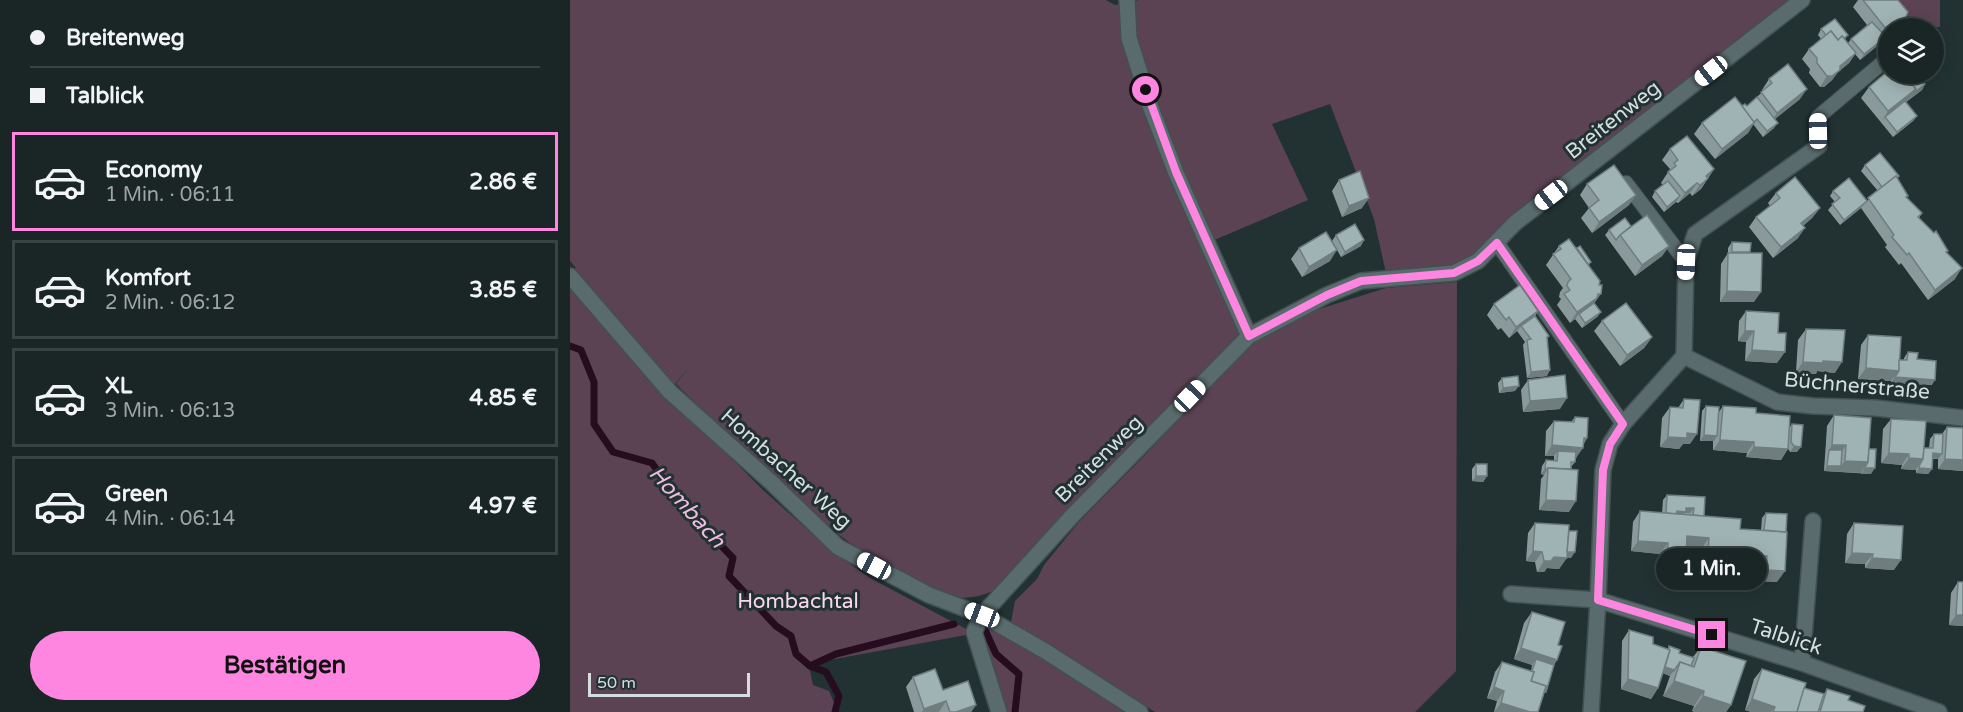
<!DOCTYPE html>
<html lang="de">
<meta charset="utf-8">
<style>
:root{--surface:#1a2626;--page:#273232;--text:#f1f3f6;--muted:#9fa5a7;--line:#384343;--accent:#fe86e0}
body{margin:0;font-family:"Varela Round",sans-serif;background:var(--page);color:var(--text);height:100vh;display:flex;flex-direction:column;font-size:22px;white-space:nowrap}
*{box-sizing:border-box;margin:0}
p{font-size:20px;color:var(--muted)}
.icon{flex:none;width:33px;height:33px;fill:none;stroke:currentColor;stroke-width:2;stroke-linecap:round;stroke-linejoin:round}
.map{position:relative;flex:1;overflow:hidden}
.side{display:flex;flex-direction:column;background:var(--surface);width:570px}
.side>*{flex:none}
.top-card{display:grid;align-content:center;height:132px;padding:0 30px;background:var(--surface)}
.controls{position:absolute;left:1308px;top:18px;display:grid;gap:12px}
.controls a{display:grid;place-items:center;width:66px;height:66px;border-radius:50%;background:var(--surface);box-shadow:0 3px 15px #0003,0 0 0 2px var(--line);font-size:30px}
.scale{position:absolute;left:18px;bottom:15px;width:162px;box-sizing:border-box;padding-left:6px;border:3px solid #d4dede;border-top:0;font-size:16px;line-height:21px;white-space:nowrap;color:#d4dede;-webkit-text-stroke:4px #223233;paint-order:stroke}
.end{position:absolute;width:27px;height:27px;margin:-14px;border:8px solid #fe86e0;background:#111;box-shadow:0 0 0 3px #111}
.from{border-radius:50%}
.bubble{position:absolute;height:42px;border-radius:21px;background:var(--surface);box-shadow:0 3px 15px #0003,0 0 0 2px var(--line);font-size:20px;font-weight:700;line-height:42px;text-align:center}
.car{position:absolute;width:18px;height:36px;margin:-18px -9px;border-radius:8px;box-shadow:0 0 4px 2px #0007;background:linear-gradient(#fff 24%,#345 0 40%,#fff 0 76%,#345 0 86%,#fff 0)}
.top-card b{display:flex;align-items:center;gap:21px;height:57px;font-size:22px}
.top-card b+b{border-top:2px solid var(--line)}
.top-card i{width:15px;height:15px;background:var(--text)}
ul{padding:0;list-style:none}
li{display:flex;align-items:center;gap:18px;height:99px;margin:0 12px 9px;padding:0 18px;border:3px solid var(--line);border-radius:0px}
li div{flex:1}
li b{display:block;font-size:22px}
li em{font-style:normal;font-weight:700}
li.on{border-color:var(--accent)}
li>.icon{width:54px;height:54px;stroke-width:1.5}
.button{display:flex;gap:12px;margin-top:auto;padding:12px 30px}
.button a{flex:1;height:69px;border-radius:36px;background:var(--accent);color:#111;font-size:24px;font-weight:700;line-height:69px;text-align:center}
main{display:flex;flex:1;min-height:0}
.map>svg:first-child{display:block}
</style>
<main>
<section class="side">
<div class="top-card">
<b><i class="from"></i>Breitenweg</b>
<b><i></i>Talblick</b>
</div>
<ul>
<li class="on"><svg class="icon" aria-label="car" viewBox="0 0 24 24"><path d="M5 17H2v-5l4-1 3-4h7l3 4 3 1v5h-3M9 17h6M6 11h13"/><circle cx="7" cy="17" r="2"/><circle cx="17" cy="17" r="2"/></svg><div><b>Economy</b><p>1 Min. · 06:11</p></div><em>2.86 €</em></li>
<li><svg class="icon" aria-label="car" viewBox="0 0 24 24"><path d="M5 17H2v-5l4-1 3-4h7l3 4 3 1v5h-3M9 17h6M6 11h13"/><circle cx="7" cy="17" r="2"/><circle cx="17" cy="17" r="2"/></svg><div><b>Komfort</b><p>2 Min. · 06:12</p></div><em>3.85 €</em></li>
<li><svg class="icon" aria-label="car" viewBox="0 0 24 24"><path d="M5 17H2v-5l4-1 3-4h7l3 4 3 1v5h-3M9 17h6M6 11h13"/><circle cx="7" cy="17" r="2"/><circle cx="17" cy="17" r="2"/></svg><div><b>XL</b><p>3 Min. · 06:13</p></div><em>4.85 €</em></li>
<li><svg class="icon" aria-label="car" viewBox="0 0 24 24"><path d="M5 17H2v-5l4-1 3-4h7l3 4 3 1v5h-3M9 17h6M6 11h13"/><circle cx="7" cy="17" r="2"/><circle cx="17" cy="17" r="2"/></svg><div><b>Green</b><p>4 Min. · 06:14</p></div><em>4.97 €</em></li>
</ul>
<div class="button"><a>Bestätigen</a></div>
</section>
<div class="map">
<svg width="1393" height="712" viewBox="0 0 1393 712">
<rect width="100%" height="100%" fill="#223233"/>
<!-- green -->
<g fill="#5b4354">
<path d="M0,0H536L545,5L569,0H1224L911,249L885,268L816,273L804,219L760,104L702,124L738,200L635,244L670,333L629,380L423,591C409,597 393,600 378,596C361,592 343,581 328,573C242,526 176,452 106,384L119,367L97,394L193,490L258,548L300,578L396,629V635L265,659L239,666L243,685L259,691L265,705V712H0V269L6,268L0,261Z"/>
<polygon points="1325,0 1370,0 1370,27 1347,27"/>
<polygon points="887,282 886,671 845,712 585,712 441,622 445,601 467,579 474,565 508,523 576,454 684,337 743,311 816,288"/>
<polygon points="416,626 461,651 557,712 438,712 409,632"/>
</g>
<g fill="none" stroke-linecap="round" stroke-linejoin="round">
<!-- stream -->
<g stroke="#250d1f" stroke-width="7">
<polyline points="0,346 11,350 24,382 24,424 43,452 82,463 111,504 163,558 159,576 206,626 221,636 226,654 240,666 266,654 384,624"/>
<polyline points="415,630 426,654 449,674 445,712"/>
<polyline points="240,666 256,672 269,696 265,712"/>
</g>
<defs>
<g id="service">
<polyline points="1249,146 1248,117 1318,58"/>
<polyline points="1056,183 1116,262"/>
<polyline points="927,243 1053,424"/>
</g>
<g id="minor">
<polyline points="557,0 559,38 581,108 606,173 679,336"/>
<polyline points="0,276 100,392 202,483 268,547 359,595 412,615 475,651 570,712"/>
<polyline points="1114,356 1207,402 1243,406 1306,408 1393,418"/>
<polyline points="941,594 1028,600 1232,663 1369,712"/>
<polyline points="1232,663 1243,521"/>
<polyline points="429,712 404,632 412,615 503,515 679,336 757,295 791,281 884,273 908,261 945,223 1232,0"/>
<polyline points="1021,712 1028,600 1033,470 1040,444 1053,424 1114,356 1116,262 1125,234 1249,146"/>
</g>
</defs>
<!-- service casing -->
<use href="#service" stroke="#435052" stroke-width="16"/>
<!-- minor casing -->
<use href="#minor" stroke="#435052" stroke-width="18"/>
<!-- service -->
<use href="#service" stroke="#596b6c" stroke-width="14"/>
<!-- minor -->
<use href="#minor" stroke="#596b6c" stroke-width="15"/>
</g>
<!-- wall -->
<g fill="#8a9a9b">
<polygon points="1288,0 1328,0 1329,28 1318,28 1318,34 1315,36 1312,42 1290,60 1285,54 1279,63 1268,72 1262,80 1254,87 1250,87 1239,73 1240,69 1232,59 1239,49 1251,39 1248,35 1251,29 1278,35 1275,39 1278,43 1281,39 1297,25 1283,7"/>
<polygon points="1199,79 1230,99 1205,119 1204,128 1193,137 1183,124 1178,133 1145,159 1124,134 1132,123 1172,106 1177,106 1187,97 1193,91 1192,90"/>
<polygon points="1355,84 1352,90 1336,102 1347,116 1343,121 1323,137 1291,98 1299,87"/>
<polygon points="1100,149 1144,169 1131,189 1122,196 1120,193 1108,203 1106,202 1094,212 1082,197 1085,191 1093,185 1091,183 1100,169 1092,160"/>
<polygon points="1295,165 1327,178 1336,198 1352,213 1349,218 1377,253 1385,279 1358,300 1331,263 1329,265 1315,247 1317,245 1291,208 1270,225 1258,210 1265,202 1260,196 1263,191 1297,201 1308,191 1291,171"/>
<polygon points="769,180 792,208 772,217 762,191"/>
<polygon points="1017,184 1066,195 1059,205 1022,233 1011,218 1019,208 1010,195"/>
<polygon points="1206,193 1250,208 1242,218 1233,226 1228,238 1203,258 1179,227 1186,217 1200,206 1198,203"/>
<polygon points="1061,226 1099,246 1092,256 1065,276 1035,235 1039,230"/>
<polygon points="766,235 791,246 771,257 762,241"/>
<polygon points="1162,242 1179,253 1184,302 1150,302 1151,264 1158,253 1158,248"/>
<polygon points="989,246 1007,248 1021,262 1019,265 1024,304 1031,312 1027,317 1012,328 1005,319 1000,323 987,305 991,299 989,297 990,292 993,288 976,265"/>
<polygon points="729,248 760,261 732,277 721,259"/>
<polygon points="924,304 968,311 965,316 979,336 977,339 977,376 957,378 953,345 955,342 947,331 939,338 931,328 928,330 917,315"/>
<polygon points="1176,311 1208,333 1207,363 1175,361 1176,342 1168,341 1169,321"/>
<polygon points="1032,321 1082,337 1074,348 1050,366 1024,331"/>
<polygon points="1236,329 1265,373 1247,371 1246,374 1226,372 1228,340"/>
<polygon points="1298,335 1329,360 1334,360 1334,358 1338,352 1347,359 1362,385 1321,383 1321,381 1288,379 1291,345"/>
<polygon points="932,378 945,391 929,393 928,383"/>
<polygon points="958,380 990,409 953,412 951,390"/>
<polygon points="1114,399 1120,444 1113,444 1109,449 1090,447 1092,418 1100,407 1108,408"/>
<polygon points="1136,406 1149,412 1153,406 1186,413 1219,428 1222,424 1227,452 1220,452 1218,448 1211,460 1176,457 1177,453 1143,450 1143,441 1130,441 1132,411"/>
<polygon points="1264,415 1299,449 1301,474 1254,471 1257,426"/>
<polygon points="1005,417 1017,438 1006,458 1005,462 1001,467 999,512 969,510 971,479 974,475 971,474 972,466 976,460 984,461 984,456 975,456 976,431 984,421 1001,422"/>
<polygon points="1321,419 1354,448 1359,448 1360,439 1364,434 1372,434 1377,427 1393,428 1393,471 1368,469 1368,459 1362,459 1362,469 1358,474 1346,473 1346,470 1331,469 1332,465 1311,463 1313,429"/>
<polygon points="906,464 917,476 913,482 902,481 902,469"/>
<polygon points="1097,495 1135,497 1134,516 1170,529 1191,530 1192,518 1196,513 1207,582 1189,581 1189,566 1130,564 1131,549 1116,547 1116,558 1108,568 1090,567 1090,554 1061,551 1063,522 1070,511 1092,513 1093,500"/>
<polygon points="965,523 999,531 1001,558 997,557 989,569 977,568 974,572 967,572 965,562 956,561 958,533"/>
<polygon points="1284,523 1324,570 1295,568 1295,564 1275,563 1277,534"/>
<polygon points="1388,582 1393,626 1379,625 1381,593"/>
<polygon points="962,612 988,645 987,660 984,665 968,712 924,712 927,701 917,698 925,672 932,662 961,671 962,665 944,659 954,623"/>
<polygon points="1059,630 1083,644 1098,649 1099,646 1109,653 1123,657 1131,647 1161,705 1156,712 1125,712 1122,711 1124,706 1093,696 1100,676 1093,673 1088,688 1081,699 1051,689 1052,641"/>
<polygon points="1192,669 1234,688 1254,694 1257,689 1278,700 1293,712 1181,712 1175,710 1184,679"/>
<polygon points="343,677 373,690 406,705 401,712 344,712 336,687"/>
</g>
<!-- shaded-wall -->
<g fill="#707d7e">
<polygon points="1336,17 1329,28 1318,28 1318,34 1309,40 1317,30"/>
<polygon points="1316,37 1312,42 1290,60 1294,54"/>
<polygon points="1286,53 1279,63 1268,72 1262,80 1254,87 1250,87 1257,76"/>
<polygon points="1355,84 1352,90 1339,100 1343,94"/>
<polygon points="1237,89 1230,99 1200,123 1207,113"/>
<polygon points="1346,89 1339,100 1316,118 1315,117 1311,122 1318,111"/>
<polygon points="1347,116 1343,121 1323,137 1327,132"/>
<polygon points="1187,119 1178,133 1145,159 1152,149"/>
<polygon points="1208,123 1204,128 1193,137 1197,131"/>
<polygon points="1144,169 1131,189 1122,196 1136,176"/>
<polygon points="1127,183 1120,193 1108,203 1115,193"/>
<polygon points="1066,195 1059,205 1022,233 1029,222"/>
<polygon points="1110,196 1106,202 1094,212 1097,207"/>
<polygon points="799,198 792,208 772,217 779,206"/>
<polygon points="1295,203 1291,208 1270,225 1274,220"/>
<polygon points="1250,208 1242,218 1224,233 1231,223"/>
<polygon points="1235,228 1228,238 1203,258 1211,247"/>
<polygon points="794,240 791,246 771,257 775,252"/>
<polygon points="1099,246 1092,256 1065,276 1072,265"/>
<polygon points="767,250 760,261 732,277 739,267"/>
<polygon points="1392,268 1385,279 1358,300 1365,290"/>
<polygon points="1157,291 1191,292 1184,302 1150,302"/>
<polygon points="1028,294 1031,294 1023,305 1009,314 1005,319 1000,323 1007,312"/>
<polygon points="968,311 961,321 951,326 947,331 939,338 946,327"/>
<polygon points="1031,312 1027,317 1012,328 1015,323"/>
<polygon points="1175,331 1184,331 1176,342 1168,341"/>
<polygon points="1082,337 1074,348 1050,366 1057,355"/>
<polygon points="1182,350 1215,352 1207,363 1175,361"/>
<polygon points="1253,361 1272,362 1265,373 1247,371 1246,374 1226,372 1233,362"/>
<polygon points="1296,368 1329,371 1321,381 1288,379"/>
<polygon points="980,370 977,376 957,378 961,372"/>
<polygon points="1325,377 1365,380 1362,385 1321,383"/>
<polygon points="949,386 945,391 929,393 933,388"/>
<polygon points="997,398 990,409 953,412 960,401"/>
<polygon points="1117,433 1127,434 1120,444 1113,444 1109,449 1090,447 1098,437"/>
<polygon points="1134,435 1147,436 1144,441 1130,441"/>
<polygon points="1014,438 1017,438 1010,447 1013,448 1006,458 988,451 984,456 975,456 982,445"/>
<polygon points="1150,440 1184,442 1177,453 1143,450"/>
<polygon points="1262,445 1276,445 1269,456 1259,450"/>
<polygon points="1224,446 1231,447 1227,452 1220,452"/>
<polygon points="1184,447 1218,449 1211,460 1176,457"/>
<polygon points="1319,453 1339,454 1332,465 1311,463"/>
<polygon points="1363,453 1372,454 1368,459 1359,458"/>
<polygon points="1339,458 1353,459 1346,470 1331,469"/>
<polygon points="1375,459 1393,460 1393,471 1368,469"/>
<polygon points="1275,461 1298,462 1291,473 1254,471 1257,466 1271,466"/>
<polygon points="1295,468 1305,468 1301,474 1291,474"/>
<polygon points="1349,468 1362,469 1358,474 1346,473"/>
<polygon points="975,469 978,469 974,475 971,474"/>
<polygon points="906,476 917,476 913,482 902,481"/>
<polygon points="976,500 1006,501 999,512 969,510"/>
<polygon points="1116,508 1124,508 1120,513 1115,513 1112,517 1103,516 1107,511"/>
<polygon points="1117,536 1139,538 1131,549 1110,547"/>
<polygon points="1068,541 1098,543 1090,554 1061,551"/>
<polygon points="963,551 972,552 965,562 956,561"/>
<polygon points="994,552 1005,552 1001,558 990,557"/>
<polygon points="1138,553 1197,556 1189,566 1130,564"/>
<polygon points="1282,553 1303,554 1295,564 1275,563"/>
<polygon points="1097,556 1116,558 1108,568 1090,567"/>
<polygon points="984,557 997,558 989,569 977,568 974,572 967,572 974,561"/>
<polygon points="1302,558 1331,560 1324,570 1295,568"/>
<polygon points="1196,570 1215,571 1207,582 1189,581"/>
<polygon points="1386,615 1393,615 1393,626 1379,625"/>
<polygon points="951,648 987,660 980,670 966,659 962,665 944,659"/>
<polygon points="1093,667 1104,670 1100,676 1089,672"/>
<polygon points="1058,679 1088,688 1081,699 1051,689"/>
<polygon points="1104,681 1134,691 1124,706 1093,696"/>
<polygon points="924,687 934,691 927,701 917,698"/>
<polygon points="1133,696 1161,705 1156,712 1125,712 1122,711"/>
<polygon points="1182,699 1205,707 1201,712 1181,712 1175,710"/>
<polygon points="376,701 369,712 352,712 354,709"/>
<polygon points="931,703 960,712 924,712"/>
<polygon points="406,705 401,712 386,712"/>
</g>
<!-- building -->
<g fill="#a0b3b4" stroke="#707d7e" stroke-width="1.5">
<polygon points="1293,0 1328,0 1338,12 1336,17 1317,30"/>
<polygon points="1265,19 1278,35 1274,38 1272,36 1268,40 1261,31 1256,35 1251,29"/>
<polygon points="1302,22 1316,37 1294,54 1281,39"/>
<polygon points="1261,31 1268,40 1272,36 1286,53 1270,66 1270,70 1262,76 1257,76 1247,63 1247,58 1239,49"/>
<polygon points="1218,64 1237,89 1207,113 1191,92 1202,83 1199,79"/>
<polygon points="1318,71 1318,74 1334,74 1346,89 1318,111 1299,87"/>
<polygon points="1334,74 1347,74 1355,84 1343,94 1346,89"/>
<polygon points="1165,97 1185,122 1152,149 1132,123"/>
<polygon points="1187,97 1208,123 1197,131 1187,119 1184,122 1172,106 1175,104 1177,106"/>
<polygon points="1335,101 1347,116 1327,132 1315,117"/>
<polygon points="1117,136 1144,169 1136,176 1138,178 1134,182 1130,185 1127,183 1115,193 1098,172 1106,166 1104,163 1108,160 1100,149"/>
<polygon points="1310,153 1329,176 1327,178 1326,176 1312,187 1295,165"/>
<polygon points="1044,165 1066,195 1029,222 1019,208 1029,200 1017,184"/>
<polygon points="790,171 799,198 779,206 769,180"/>
<polygon points="1326,176 1338,196 1336,197 1352,213 1348,217 1364,233 1366,231 1378,251 1376,252 1392,268 1365,290 1339,253 1337,255 1322,237 1324,235 1298,198"/>
<polygon points="1225,177 1250,208 1231,223 1235,228 1211,247 1186,217 1210,198 1206,193"/>
<polygon points="1279,178 1297,201 1274,220 1262,204 1270,198 1263,191"/>
<polygon points="1098,181 1110,196 1097,207 1085,191"/>
<polygon points="1077,215 1099,246 1072,265 1050,235"/>
<polygon points="1055,218 1061,226 1050,235 1046,240 1039,230"/>
<polygon points="785,224 794,240 775,252 766,235"/>
<polygon points="756,232 767,250 739,267 729,248"/>
<polygon points="999,239 1030,281 1029,285 1032,285 1031,294 1028,294 1027,298 1007,312 994,294 1000,290 997,286 998,282 1001,279 983,254 991,249 989,246"/>
<polygon points="1162,242 1181,243 1180,252 1162,252"/>
<polygon points="1010,246 1021,262 1018,264 1007,248"/>
<polygon points="1158,253 1192,253 1191,292 1157,291"/>
<polygon points="950,285 968,311 946,327 939,317 936,320 924,304"/>
<polygon points="1024,303 1031,312 1015,323 1009,314"/>
<polygon points="1056,303 1082,337 1057,355 1032,321"/>
<polygon points="1176,311 1209,313 1208,333 1216,333 1215,352 1182,350 1184,331 1175,331"/>
<polygon points="965,316 979,336 977,337 980,370 961,372 957,340 961,339 951,326"/>
<polygon points="1236,329 1275,330 1272,362 1253,361 1253,363 1233,362"/>
<polygon points="1298,335 1331,337 1329,371 1296,368"/>
<polygon points="1338,352 1348,353 1347,359 1366,361 1365,380 1325,377 1329,371 1329,360 1337,360"/>
<polygon points="995,375 997,398 960,401 958,380"/>
<polygon points="948,376 949,386 933,388 932,378"/>
<polygon points="1114,399 1130,400 1127,434 1117,433 1117,438 1098,437 1100,407 1113,408"/>
<polygon points="1136,406 1149,407 1147,436 1134,435"/>
<polygon points="1153,406 1186,408 1186,413 1220,416 1218,449 1184,447 1184,442 1150,440"/>
<polygon points="1264,415 1301,418 1298,462 1275,461 1276,445 1262,445"/>
<polygon points="1005,417 1018,418 1017,438 1014,438 1013,448 982,445 984,421 1004,422"/>
<polygon points="1321,419 1356,421 1353,459 1339,458 1339,454 1319,453"/>
<polygon points="1222,424 1233,425 1231,447 1224,446 1221,442"/>
<polygon points="1377,427 1393,428 1393,460 1375,459"/>
<polygon points="1364,434 1373,434 1372,454 1363,453 1362,469 1349,468 1350,464 1353,459 1354,448 1363,448"/>
<polygon points="1299,449 1306,449 1305,468 1295,468 1298,462"/>
<polygon points="1259,450 1272,450 1271,466 1257,466"/>
<polygon points="988,451 1006,452 1005,462 1001,462 1001,469 978,468 978,469 975,469 976,460 987,461"/>
<rect x="906" y="464" width="11" height="12"/>
<polygon points="978,468 1008,470 1006,501 976,500"/>
<polygon points="1097,495 1135,497 1134,516 1123,515 1124,508 1116,508 1116,512 1107,511 1106,514 1096,513"/>
<polygon points="1070,511 1171,519 1170,529 1217,532 1215,571 1196,570 1197,556 1138,553 1139,538 1117,536 1116,558 1097,556 1098,543 1068,541"/>
<polygon points="1196,513 1217,514 1216,532 1194,530"/>
<polygon points="965,523 999,525 997,558 984,557 981,561 974,561 972,552 963,551"/>
<polygon points="1284,523 1333,526 1331,560 1302,558 1303,554 1282,553"/>
<polygon points="999,531 1007,531 1005,552 997,552"/>
<polygon points="1388,582 1393,582 1393,615 1386,615"/>
<polygon points="962,612 995,622 988,645 992,646 987,660 951,648"/>
<polygon points="1059,630 1083,637 1083,644 1100,650 1088,688 1058,679"/>
<polygon points="1099,646 1110,650 1109,653 1124,658 1121,666 1110,662 1103,672 1104,670 1095,667 1100,650 1099,649"/>
<polygon points="1131,647 1176,661 1161,705 1133,696 1134,691 1104,681 1110,662 1124,667"/>
<polygon points="966,659 984,665 976,692 975,692 976,686 961,681 964,672 962,671"/>
<polygon points="932,662 964,672 961,681 976,686 968,712 960,712 931,703 934,691 924,687"/>
<polygon points="365,669 373,690 398,681 406,705 386,712 380,712 376,701 354,709 343,677"/>
<polygon points="1192,669 1236,683 1227,712 1203,712 1205,707 1182,699"/>
<polygon points="1234,688 1254,694 1248,712 1227,712"/>
<polygon points="1257,689 1280,696 1278,700 1295,706 1293,712 1250,712"/>
</g>
<g fill="none" stroke-linecap="round" stroke-linejoin="round">
<!-- route -->
<polyline stroke="#fe86e0" stroke-width="8" points="576,90 606,172 679,336 757,295 791,281 884,273 908,261 927,243 1053,424 1040,444 1033,470 1028,600 1142,635"/>
</g>
<g text-anchor="middle" dominant-baseline="central" stroke-width="6" stroke-linejoin="round" paint-order="stroke">
<!-- street labels -->
<g font-size="21" fill="#d4dede" stroke="#223233">
<text transform="translate(1043 120) rotate(-38)">Breitenweg</text>
<text transform="translate(1287 386) rotate(5)">Büchnerstraße</text>
<text transform="translate(529 459) rotate(-45)">Breitenweg</text>
<text transform="translate(216 469) rotate(42)">Hombacher Weg</text>
<text transform="translate(1216 637) rotate(18)">Talblick</text>
</g>
<!-- park labels -->
<g font-size="21" fill="#f8d7ee" stroke="#223233">
<text x="228" y="601">Hombachtal</text>
</g>
<!-- water labels -->
<g font-size="22" font-style="italic" fill="#f0bae0" stroke="#223233">
<text transform="translate(117 507) rotate(48)">Hombach</text>
</g>
</g>
</svg>
<div class="controls">
<a><svg class="icon" aria-label="layers" viewBox="0 0 24 24"><path d="M12 4l9 5-9 5-9-5zM3 14l9 5 9-5"/></svg></a>
</div>
<div class="scale">50 m</div>
<i class="end from" style="left:576px;top:90px"></i>
<i class="end" style="left:1142px;top:635px"></i>
<div class="bubble" style="left:1086px;top:548px;width:111px">1 Min.</div>
<i class="car" style="left:1141px;top:71px;rotate:232deg"></i>
<i class="car" style="left:1248px;top:131px;rotate:359deg"></i>
<i class="car" style="left:981px;top:195px;rotate:232deg"></i>
<i class="car" style="left:1116px;top:262px;rotate:182deg"></i>
<i class="car" style="left:620px;top:396px;rotate:44deg"></i>
<i class="car" style="left:304px;top:566px;rotate:298deg"></i>
<i class="car" style="left:412px;top:615px;rotate:291deg"></i>
</div>
</main>
